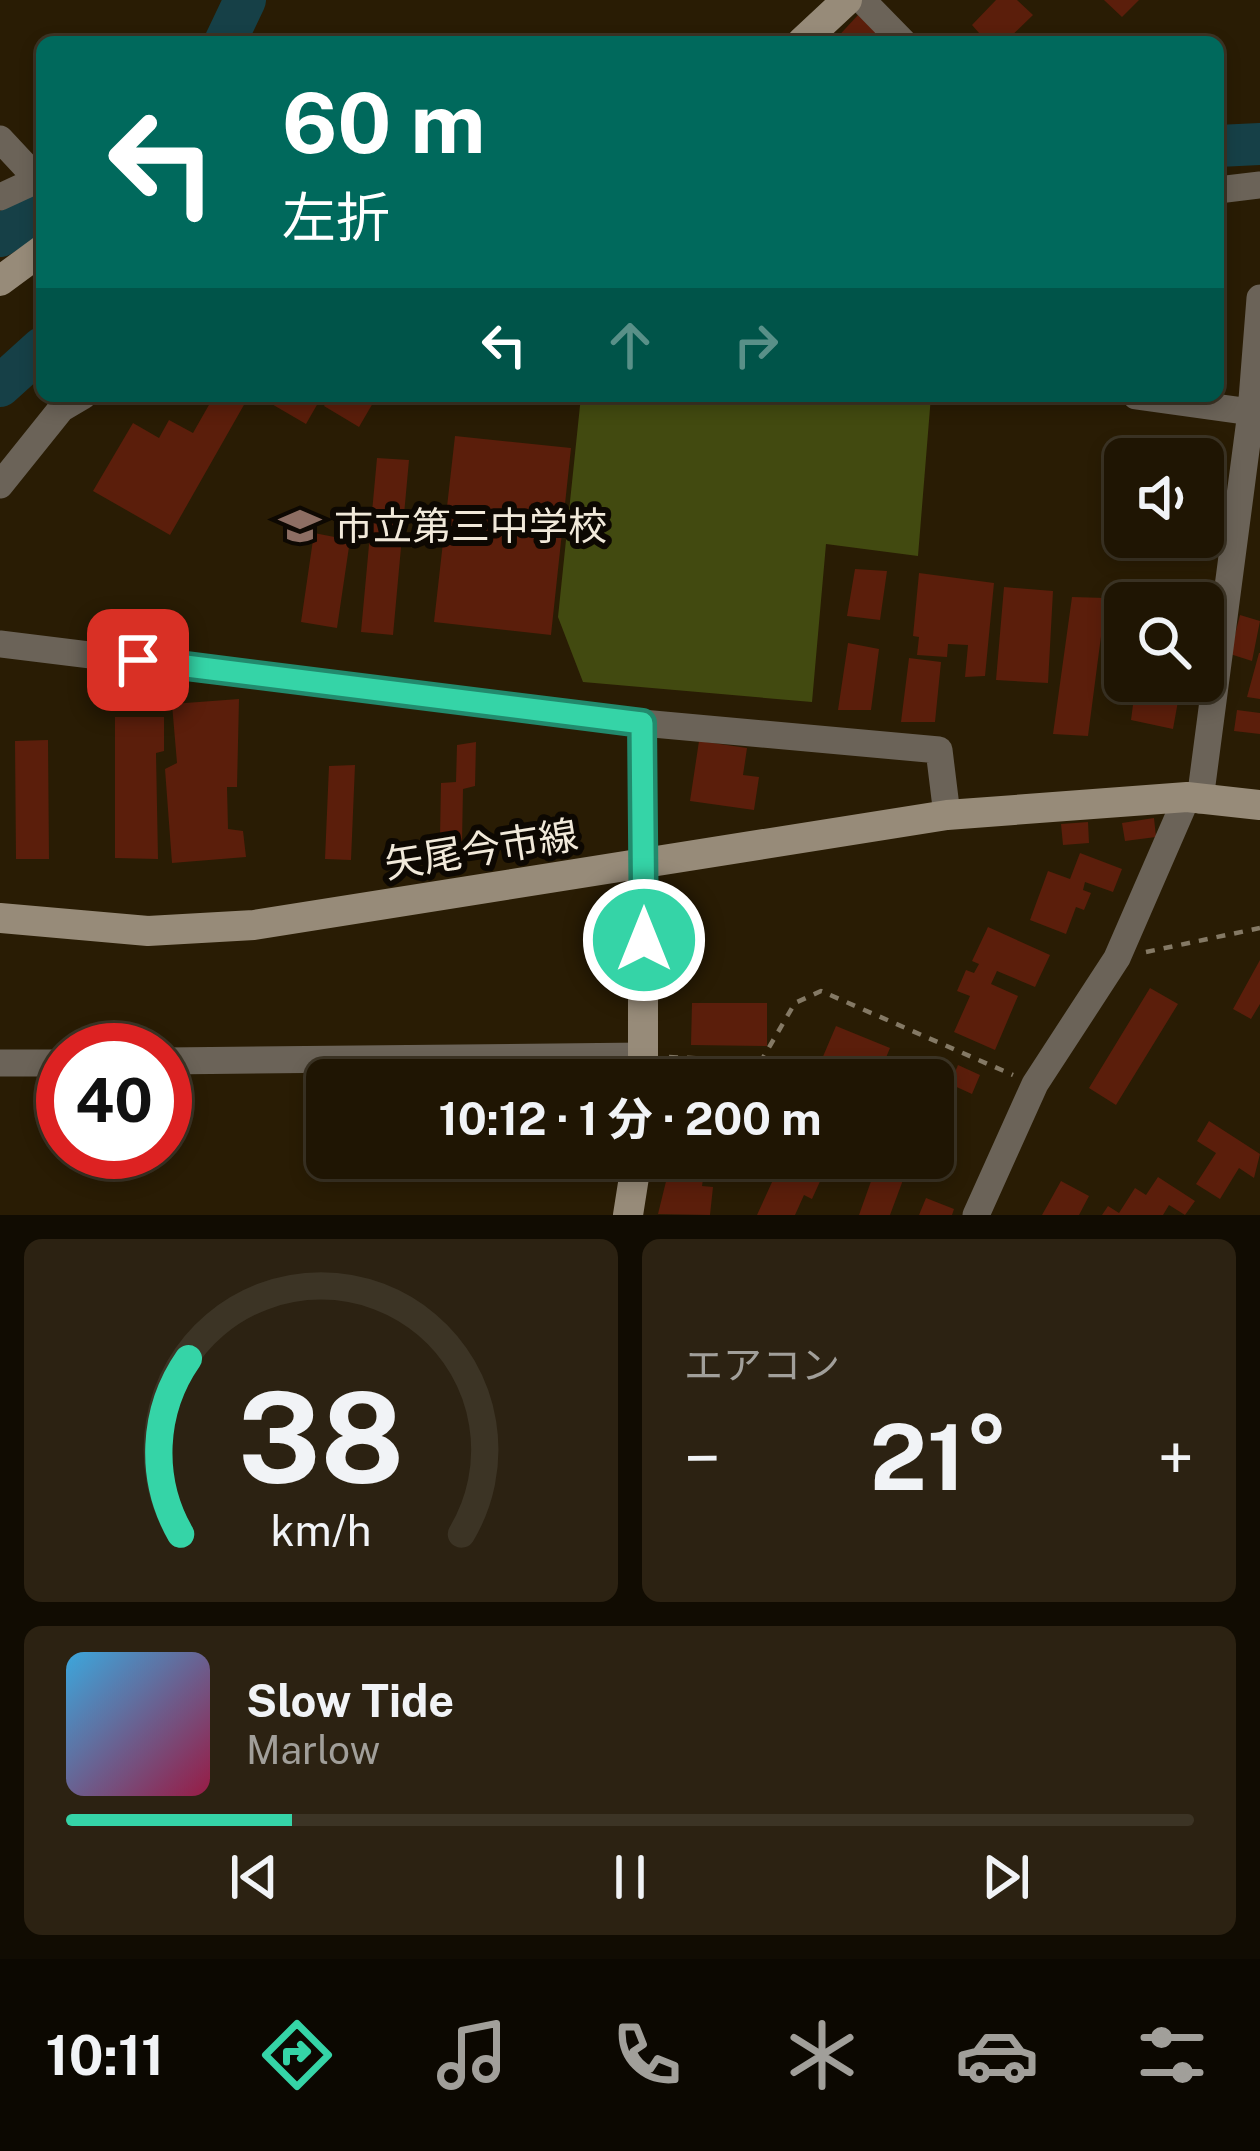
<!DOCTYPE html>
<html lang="ja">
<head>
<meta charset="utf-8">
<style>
  :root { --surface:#1f1503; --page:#2c2212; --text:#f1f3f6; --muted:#a19f9a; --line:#3c3425; --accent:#35d4a7 }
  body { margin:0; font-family:"Public Sans","Noto Sans JP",sans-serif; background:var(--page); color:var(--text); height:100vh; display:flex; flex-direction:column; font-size:45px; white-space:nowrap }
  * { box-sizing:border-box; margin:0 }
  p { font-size:39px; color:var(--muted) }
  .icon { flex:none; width:66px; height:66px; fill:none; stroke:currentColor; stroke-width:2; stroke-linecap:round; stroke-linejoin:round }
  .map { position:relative; height:1215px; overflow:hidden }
  .side { display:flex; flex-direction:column; gap:24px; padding:24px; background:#110c02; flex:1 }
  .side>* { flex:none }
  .banner { position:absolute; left:36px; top:36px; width:1188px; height:366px; border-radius:18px; box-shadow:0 6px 18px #0003,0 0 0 3px var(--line); background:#00695c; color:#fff; overflow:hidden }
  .buttons { position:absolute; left:1104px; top:438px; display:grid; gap:24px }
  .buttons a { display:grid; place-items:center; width:120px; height:120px; border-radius:18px; background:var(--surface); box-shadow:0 6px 18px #0003,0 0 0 3px var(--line); font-size:60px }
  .speed { position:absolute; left:36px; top:1023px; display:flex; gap:24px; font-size:60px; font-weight:700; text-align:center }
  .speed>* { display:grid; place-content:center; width:156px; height:156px; border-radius:50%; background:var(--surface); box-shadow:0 6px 18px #0003,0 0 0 3px var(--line); line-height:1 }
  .speed .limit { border:18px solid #d22; background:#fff; color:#111 }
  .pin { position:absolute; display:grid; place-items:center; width:102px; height:102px; color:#fff; margin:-51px; border-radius:24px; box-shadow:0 6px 18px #0006 }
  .me { position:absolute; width:132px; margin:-66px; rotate:0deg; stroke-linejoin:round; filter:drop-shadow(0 0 9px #0008) }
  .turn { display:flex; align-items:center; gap:42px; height:252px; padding:0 48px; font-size:54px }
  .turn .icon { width:156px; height:156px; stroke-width:2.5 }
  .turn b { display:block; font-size:84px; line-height:102px }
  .lanes { display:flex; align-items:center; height:114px; padding:0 48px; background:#0003; justify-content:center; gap:60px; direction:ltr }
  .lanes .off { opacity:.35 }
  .big { font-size:90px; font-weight:700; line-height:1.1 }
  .side .card { flex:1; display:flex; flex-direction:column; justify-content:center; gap:18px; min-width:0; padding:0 42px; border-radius:18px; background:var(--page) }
  .side .dial { align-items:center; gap:0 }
  .dial svg { height:312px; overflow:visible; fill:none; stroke:var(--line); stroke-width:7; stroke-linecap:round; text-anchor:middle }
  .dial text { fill:var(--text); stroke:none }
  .song { display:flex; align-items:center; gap:36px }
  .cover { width:144px; height:144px; border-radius:18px; background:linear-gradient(135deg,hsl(200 70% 55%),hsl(340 70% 35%)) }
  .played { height:12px; border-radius:6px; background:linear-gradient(90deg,var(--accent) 20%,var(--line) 20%) }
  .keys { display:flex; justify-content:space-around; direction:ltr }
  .heat { display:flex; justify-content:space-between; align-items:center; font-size:66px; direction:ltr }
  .side .tiles { flex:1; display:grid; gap:24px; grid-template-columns:1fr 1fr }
  .card:last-child { grid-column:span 2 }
  .trip { position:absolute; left:306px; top:1059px; width:648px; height:120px; border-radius:18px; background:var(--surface); box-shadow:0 6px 18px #0003,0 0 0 3px var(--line); font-weight:700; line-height:120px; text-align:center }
  .tabs { display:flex; height:192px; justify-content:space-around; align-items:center; background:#0c0801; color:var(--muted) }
  .tabs .icon { width:84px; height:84px }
  .tabs .on { color:var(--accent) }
  .tabs b { font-size:54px; color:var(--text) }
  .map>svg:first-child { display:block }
  .green { fill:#424a10 }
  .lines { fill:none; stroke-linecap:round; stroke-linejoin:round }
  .river { stroke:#164047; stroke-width:42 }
  .building { fill:#5b1e0b }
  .path { stroke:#847965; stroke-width:4.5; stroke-dasharray:9 9; stroke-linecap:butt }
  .street { stroke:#6b6358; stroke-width:27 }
  .secondary { stroke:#978b79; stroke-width:30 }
  .route-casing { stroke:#228a6d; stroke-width:30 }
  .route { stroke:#35d4a7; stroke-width:21 }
  .labels { text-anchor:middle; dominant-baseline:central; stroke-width:12; stroke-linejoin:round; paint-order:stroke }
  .poi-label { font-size:39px; fill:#f1e9da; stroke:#0d0802; text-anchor:start }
  .street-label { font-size:39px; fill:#f1e9da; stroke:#0d0802 }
</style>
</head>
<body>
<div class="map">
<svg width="1260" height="1215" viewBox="0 0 1260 1215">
  <rect width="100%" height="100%" fill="#291c04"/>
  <path class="green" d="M581,396H931L918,556L826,544L812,702L583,682L558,617Z"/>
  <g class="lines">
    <path class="river" d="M225,42L245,0
      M1218,146L1260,144
      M0,236L42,209
      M0,386L42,348"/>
  </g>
  <path class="building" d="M996,0H1017L1033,15L1005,42H987L972,25Z
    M1104,0H1139L1122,17Z
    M858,15L878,34L872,42H833Z
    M214,396H249L170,535L93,491L133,423L159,438L169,420L193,433Z
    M258,396H322L306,424Z
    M330,396H377L359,427L324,406Z
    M455,436L571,448L551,635L434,622Z
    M377,458L409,460L393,635L361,632Z
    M314,533L350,540L337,628L301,622Z
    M855,569L887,571L880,620L847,616Z
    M919,573L994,583L985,676L965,677L968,645L948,644L947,657L917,655L919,637L913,636Z
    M1004,587L1053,591L1048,683L996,680Z
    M1072,597L1106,598L1088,736L1053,734Z
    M1240,615L1260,621L1252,661L1230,654Z
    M848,643L879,649L871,710H838Z
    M1259,653H1260V699L1247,697Z
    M909,658L941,662L935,722H901Z
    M1136,682L1180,690L1173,729L1131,720Z
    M239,699L237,787H227L228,829L243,831L246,857L172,863L165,769L177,763L172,704Z
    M1237,710L1260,713V734L1234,731Z
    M115,717H164V751L156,753L158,859L115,858Z
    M48,740L49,859H16L15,741Z
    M699,741L747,748L743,775L759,777L754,810L690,801Z
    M476,742L475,786L463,789L462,842L440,837L441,783L456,782L457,745Z
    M355,765L351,860L325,859L329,766Z
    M1154,818L1156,837L1125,841L1122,823Z
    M1088,822L1089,843L1063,845L1061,824Z
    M1080,853L1122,869L1113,892L1085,882L1083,890L1091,893L1084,910L1076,907L1066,934L1030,920L1048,871L1070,879Z
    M988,927L1050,955L1035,987L997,971L991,984L1018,996L995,1050L954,1032L970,996L957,991L966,970L974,973L979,964L972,961Z
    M1260,960V1004L1251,1019L1233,1009Z
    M1150,988L1178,1004L1116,1105L1089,1088Z
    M692,1003H767V1046L691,1045Z
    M836,1026L890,1048L880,1072L859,1063L875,1075L873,1080H813Z
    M958,1065L980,1075L972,1094L950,1084Z
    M1209,1121L1260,1154L1254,1178L1239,1168L1220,1199L1196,1184L1216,1153L1197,1141Z
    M783,1158H810L827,1166L812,1199L804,1195L795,1215H757Z
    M671,1161L705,1165L702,1186L713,1187L710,1215L658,1214Z
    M875,1170L903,1180L890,1215H859Z
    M1158,1177L1195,1201L1185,1215L1169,1205L1163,1215H1102L1108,1206L1119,1213L1135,1188L1146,1195Z
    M1061,1181L1089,1196L1079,1215H1042Z
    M926,1198L954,1209L952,1215H919Z"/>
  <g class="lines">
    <path class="path" d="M1146,952L1260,928
      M669,1057L761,1061L795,1003L821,991L1013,1075"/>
    <path class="street" d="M862,0L903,42
      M0,139L42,184
      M1218,190L1260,185
      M0,197L39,179
      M1260,298L1251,412L1260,414
      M1136,396L1251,412L1200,800
      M0,485L61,409L83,396
      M0,644L642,723L939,750L947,815
      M642,723L643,863
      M165,1061L644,1056
      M0,1063H63
      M976,1215L1035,1084L1117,958L1187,797"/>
    <path class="secondary" d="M802,42L847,0
      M0,281L42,250
      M0,918L148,931L254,925L947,815L1187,797L1260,805
      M643,1080V863
      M628,1215L637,1158"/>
  </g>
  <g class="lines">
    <g class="route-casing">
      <path id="route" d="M138,660L642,723L644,940"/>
    </g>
    <use href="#route" class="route"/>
  </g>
  <defs>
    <g id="school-bare" transform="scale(3.24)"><path d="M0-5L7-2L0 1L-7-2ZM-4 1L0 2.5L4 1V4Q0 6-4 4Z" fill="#8d6e63" stroke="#0d0802" stroke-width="2.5" paint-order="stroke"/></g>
  </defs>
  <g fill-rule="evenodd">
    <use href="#school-bare" x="300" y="526"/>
  </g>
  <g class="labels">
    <g class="poi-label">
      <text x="334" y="526">市立第三中学校</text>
    </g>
    <g class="street-label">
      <text transform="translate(481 849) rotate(-9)">矢尾今市線</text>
    </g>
  </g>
</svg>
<div class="buttons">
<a><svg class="icon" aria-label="sound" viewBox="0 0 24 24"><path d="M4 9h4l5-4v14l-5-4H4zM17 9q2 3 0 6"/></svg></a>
<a><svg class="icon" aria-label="search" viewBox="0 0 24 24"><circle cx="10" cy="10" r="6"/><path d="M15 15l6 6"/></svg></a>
</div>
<div class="speed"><div class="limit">40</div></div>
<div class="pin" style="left:138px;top:660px;background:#d93025"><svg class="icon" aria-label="arrive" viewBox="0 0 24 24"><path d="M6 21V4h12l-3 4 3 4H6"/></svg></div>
<svg class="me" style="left:644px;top:940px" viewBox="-20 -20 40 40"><circle r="17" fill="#35d4a7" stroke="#fff" stroke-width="3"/><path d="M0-11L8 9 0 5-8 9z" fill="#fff"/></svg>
<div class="trip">10:12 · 1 分 · 200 m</div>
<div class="banner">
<div class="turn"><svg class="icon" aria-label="left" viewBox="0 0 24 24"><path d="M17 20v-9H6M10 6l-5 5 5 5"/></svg><div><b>60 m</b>左折</div></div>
<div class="lanes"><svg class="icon" aria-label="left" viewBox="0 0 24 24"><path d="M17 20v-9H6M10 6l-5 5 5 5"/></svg><svg class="icon off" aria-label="ahead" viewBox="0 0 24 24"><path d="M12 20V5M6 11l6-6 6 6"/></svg><svg class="icon off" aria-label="right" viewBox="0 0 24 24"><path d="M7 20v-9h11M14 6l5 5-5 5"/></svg></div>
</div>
</div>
<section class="side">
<div class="tiles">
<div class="card dial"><svg viewBox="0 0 100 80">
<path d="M14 69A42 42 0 1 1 86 69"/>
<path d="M14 69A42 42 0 0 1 16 24" stroke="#35d4a7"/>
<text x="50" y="56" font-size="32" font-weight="700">38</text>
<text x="50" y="72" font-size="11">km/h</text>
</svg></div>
<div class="card"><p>エアコン</p>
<div class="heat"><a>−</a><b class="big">21°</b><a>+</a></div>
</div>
<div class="card">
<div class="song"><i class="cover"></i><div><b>Slow Tide</b><p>Marlow</p></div></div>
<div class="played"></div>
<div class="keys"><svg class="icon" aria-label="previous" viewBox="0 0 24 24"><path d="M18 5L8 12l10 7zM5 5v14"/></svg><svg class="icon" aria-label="pause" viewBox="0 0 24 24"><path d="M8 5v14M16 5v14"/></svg><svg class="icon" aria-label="next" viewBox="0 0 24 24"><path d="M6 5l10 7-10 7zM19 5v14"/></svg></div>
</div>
</div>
</section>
<nav class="tabs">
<b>10:11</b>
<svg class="icon on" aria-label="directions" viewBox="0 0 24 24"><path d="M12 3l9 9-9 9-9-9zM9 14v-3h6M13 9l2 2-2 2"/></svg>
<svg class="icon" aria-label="music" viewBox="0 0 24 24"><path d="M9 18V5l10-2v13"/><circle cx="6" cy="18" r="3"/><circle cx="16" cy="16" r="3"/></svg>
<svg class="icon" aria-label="phone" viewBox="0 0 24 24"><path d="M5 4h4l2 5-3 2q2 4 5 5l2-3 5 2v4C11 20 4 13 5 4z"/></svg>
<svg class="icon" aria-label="climate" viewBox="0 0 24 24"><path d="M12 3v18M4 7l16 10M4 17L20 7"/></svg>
<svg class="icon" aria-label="car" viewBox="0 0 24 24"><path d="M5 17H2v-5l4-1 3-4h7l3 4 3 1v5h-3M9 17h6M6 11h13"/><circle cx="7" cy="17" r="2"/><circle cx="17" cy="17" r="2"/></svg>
<svg class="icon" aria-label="filters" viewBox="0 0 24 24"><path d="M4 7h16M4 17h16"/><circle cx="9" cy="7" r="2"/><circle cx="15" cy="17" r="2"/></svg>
</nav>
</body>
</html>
